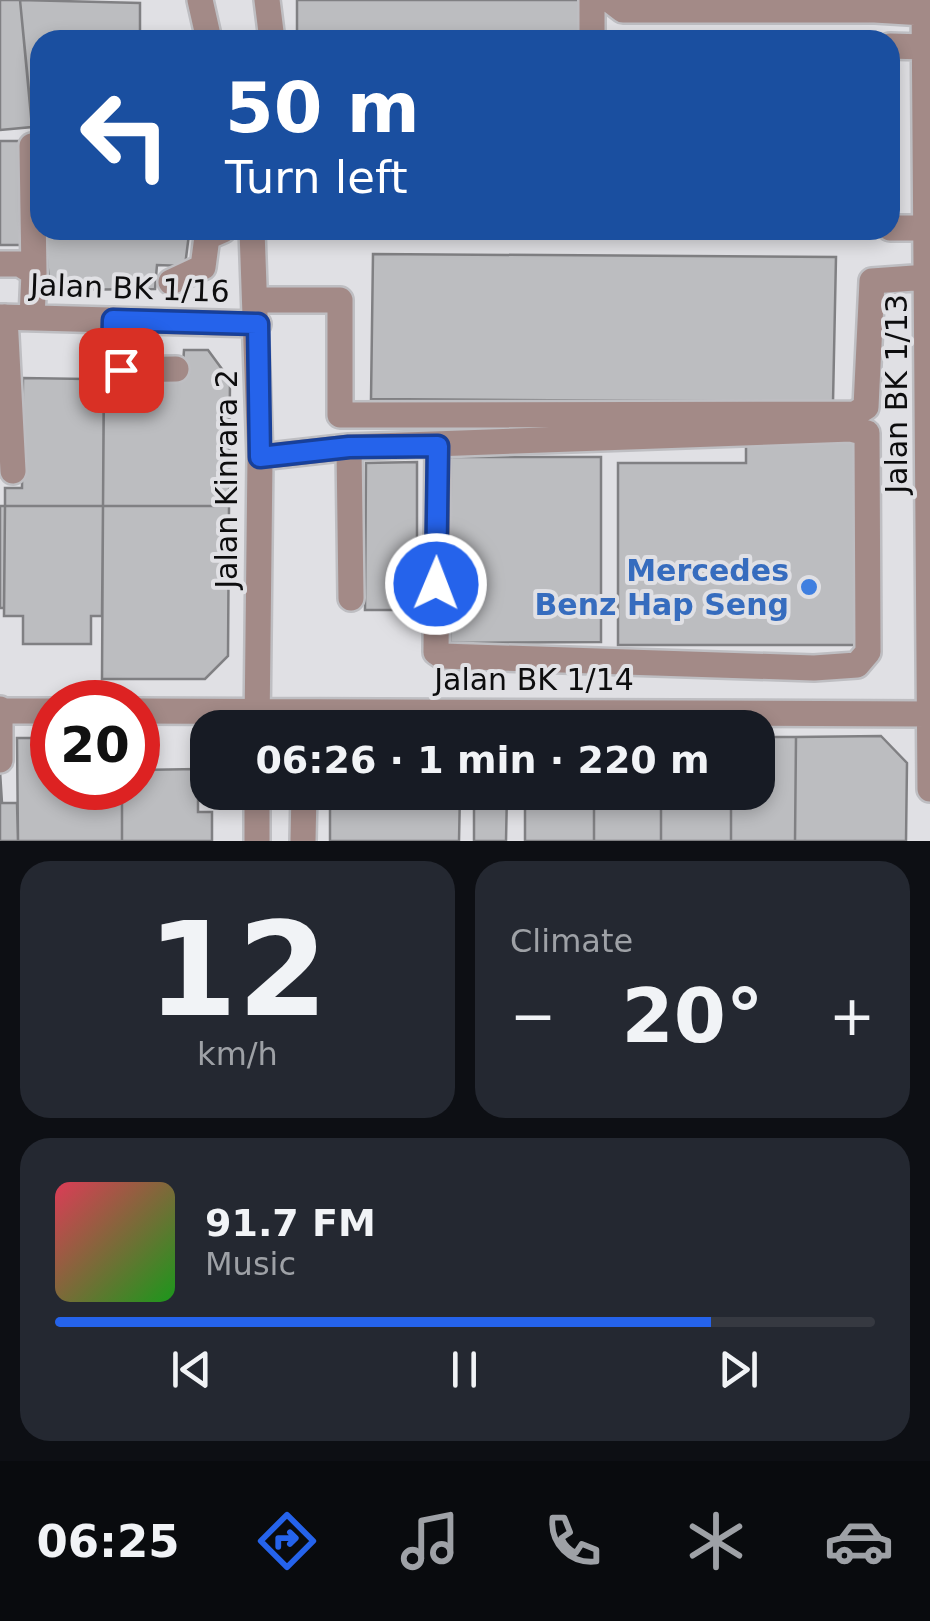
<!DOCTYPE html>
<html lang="en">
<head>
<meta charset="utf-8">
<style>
  :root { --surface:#171b24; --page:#242831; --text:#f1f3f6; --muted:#9ea1a6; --line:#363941; --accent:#2563eb }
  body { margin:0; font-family:"DejaVu Sans",sans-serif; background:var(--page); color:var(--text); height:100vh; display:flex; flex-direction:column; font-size:38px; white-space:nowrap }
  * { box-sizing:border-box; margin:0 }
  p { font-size:32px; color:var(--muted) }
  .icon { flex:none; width:55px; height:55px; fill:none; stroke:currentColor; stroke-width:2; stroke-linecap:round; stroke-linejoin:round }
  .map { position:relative; height:841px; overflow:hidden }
  .sheet { display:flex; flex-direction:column; gap:20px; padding:20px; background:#0d0f14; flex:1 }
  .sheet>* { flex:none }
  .top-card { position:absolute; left:30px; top:30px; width:870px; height:210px; border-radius:30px; box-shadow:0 5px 15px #0003; background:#1a4fa0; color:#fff; overflow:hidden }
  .speed { position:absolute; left:30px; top:680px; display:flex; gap:20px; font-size:50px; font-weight:700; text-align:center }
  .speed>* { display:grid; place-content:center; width:130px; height:130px; border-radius:50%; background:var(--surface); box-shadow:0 5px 15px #0003; line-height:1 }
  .speed .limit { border:15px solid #d22; background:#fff; color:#111 }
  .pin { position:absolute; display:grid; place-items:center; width:85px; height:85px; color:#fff; margin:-42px; border-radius:20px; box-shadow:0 5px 15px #0006 }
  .me { position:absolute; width:110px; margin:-55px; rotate:1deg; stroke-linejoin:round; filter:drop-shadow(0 0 8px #0008) }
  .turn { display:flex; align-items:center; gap:35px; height:210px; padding:0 30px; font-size:45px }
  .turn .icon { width:130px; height:130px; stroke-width:2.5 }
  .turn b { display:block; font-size:70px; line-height:85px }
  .big { font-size:75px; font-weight:700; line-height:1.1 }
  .sheet .tile { flex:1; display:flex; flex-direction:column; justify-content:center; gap:15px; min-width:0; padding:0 35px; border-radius:30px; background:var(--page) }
  .sheet .dial { align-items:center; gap:0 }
  .dial b { font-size:130px; line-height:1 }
  .song { display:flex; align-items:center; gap:30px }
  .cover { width:120px; height:120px; border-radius:15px; background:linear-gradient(135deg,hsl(350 70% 55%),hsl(120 70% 35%)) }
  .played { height:10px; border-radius:5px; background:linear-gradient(90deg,var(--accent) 80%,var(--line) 80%) }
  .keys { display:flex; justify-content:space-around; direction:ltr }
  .heat { display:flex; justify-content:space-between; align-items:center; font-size:55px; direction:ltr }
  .sheet .tiles { flex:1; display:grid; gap:20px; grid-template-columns:1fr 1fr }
  .tile:last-child { grid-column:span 2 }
  .trip { position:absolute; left:190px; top:710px; width:585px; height:100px; border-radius:30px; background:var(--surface); box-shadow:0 5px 15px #0003; font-weight:700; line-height:100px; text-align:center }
  .tabs { display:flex; height:160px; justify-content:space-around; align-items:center; background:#090b0e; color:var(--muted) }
  .tabs .icon { width:70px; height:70px }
  .tabs .current { color:var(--accent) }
  .tabs b { font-size:45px; color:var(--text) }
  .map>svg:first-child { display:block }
  .building { fill:#bcbdc0; stroke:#808083; stroke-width:2.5 }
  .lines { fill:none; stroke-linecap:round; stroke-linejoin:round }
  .minor-casing { stroke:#bebec2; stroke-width:30 }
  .minor { stroke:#a38a87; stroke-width:25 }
  .route-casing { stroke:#184099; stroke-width:25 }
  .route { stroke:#2563eb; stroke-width:18 }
  .shop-dot { fill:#3f7fe0; stroke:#e0e0e4; stroke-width:4 }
  .labels { text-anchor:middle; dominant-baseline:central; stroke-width:8; stroke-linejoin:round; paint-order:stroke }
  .street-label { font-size:30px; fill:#0d0d0e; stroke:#e0e0e4 }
  .shop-label { font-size:30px; font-weight:bold; fill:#366cbe; stroke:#e0e0e4; text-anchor:end }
</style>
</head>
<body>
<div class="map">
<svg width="930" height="841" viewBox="0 0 930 841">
  <rect width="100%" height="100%" fill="#e0e0e4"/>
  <path class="building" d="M0,0H20L32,127L0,130Z
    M20,0L140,3V40H40V91H29Z
    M297,0H583V40H297Z
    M0,141H22V245H0Z
    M44,230H183L189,234L185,266L157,265L155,289L50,290Z
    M373,254L836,257L833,402L371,399Z
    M86,350H104L103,506H5V488H22L23,378L86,379Z
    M184,350H208L230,380L229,506H103L104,380H182Z
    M746,440H859L858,645H618V463H746Z
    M451,457H601V642L450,643Z
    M417,462V610H365L366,463Z
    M0,506H5L4,608H0Z
    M5,506H103L102,616H91V644H23V616H4Z
    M103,506H229L228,656L205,679H102Z
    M881,736L907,763L906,841H795L796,737Z
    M758,737H796L795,841H731V792H758Z
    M17,738H52V788H122V841H18Z
    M198,769V812H212V841H122V788H138V770Z
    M0,771L2,803H17L18,841H0Z
    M330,792H460L459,841H330Z
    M474,792H507L506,841H474Z
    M525,792H594V841H525Z
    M594,792H661V841H594Z
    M661,792H731V841H661Z"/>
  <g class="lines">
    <g class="minor-casing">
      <path id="minor" d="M200,0L209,40
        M267,0L272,40
        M610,0L623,10H875
        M875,0V10L924,13
        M924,0L930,789
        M592,40V0
        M890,46L924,47
        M32,146L34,273
        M890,228H928
        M252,230L260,457L257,728
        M0,264H20L34,273L32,318
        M171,282L203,267L207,237L223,230
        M257,300H340V415L855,414L866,407L872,281L928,277
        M0,317L258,324
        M5,317L13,471
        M113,320L112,355L121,370L176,369
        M349,447L351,598
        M260,457L349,447L851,429L867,433L868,652L857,665L814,668L442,656L436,652L438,446
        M0,709V760
        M0,711H52
        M138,711L930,714
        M257,792V841
        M303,841L304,792"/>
    </g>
    <use href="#minor" class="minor"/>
  </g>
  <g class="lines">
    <g class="route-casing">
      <path id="route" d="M121,370L112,355L113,320L258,324L260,457L349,447L438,446L436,584"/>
    </g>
    <use href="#route" class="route"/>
  </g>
  <circle class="shop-dot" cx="809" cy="587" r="10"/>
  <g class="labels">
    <g class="street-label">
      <text transform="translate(130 288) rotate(2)">Jalan BK 1/16</text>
      <text transform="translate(896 394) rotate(-90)">Jalan BK 1/13</text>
      <text transform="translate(226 479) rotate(-90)">Jalan Kinrara 2</text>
      <text x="534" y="679">Jalan BK 1/14</text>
    </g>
    <g class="shop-label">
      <text x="789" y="570">Mercedes<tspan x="789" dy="34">Benz Hap Seng</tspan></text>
    </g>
  </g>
</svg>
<div class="speed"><div class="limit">20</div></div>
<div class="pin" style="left:121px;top:370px;background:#d93025"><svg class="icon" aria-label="arrive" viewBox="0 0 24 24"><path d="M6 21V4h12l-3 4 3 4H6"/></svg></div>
<svg class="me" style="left:436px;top:584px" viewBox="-20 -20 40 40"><circle r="17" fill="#2563eb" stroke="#fff" stroke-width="3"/><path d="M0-11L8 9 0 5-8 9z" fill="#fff"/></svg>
<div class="trip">06:26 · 1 min · 220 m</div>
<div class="top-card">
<div class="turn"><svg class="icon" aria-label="left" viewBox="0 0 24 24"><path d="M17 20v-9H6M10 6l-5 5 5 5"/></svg><div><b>50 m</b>Turn left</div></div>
</div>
</div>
<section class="sheet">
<div class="tiles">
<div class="tile dial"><b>12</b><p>km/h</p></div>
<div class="tile"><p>Climate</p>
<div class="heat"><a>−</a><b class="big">20°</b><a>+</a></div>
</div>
<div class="tile">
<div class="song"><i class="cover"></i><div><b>91.7 FM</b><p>Music</p></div></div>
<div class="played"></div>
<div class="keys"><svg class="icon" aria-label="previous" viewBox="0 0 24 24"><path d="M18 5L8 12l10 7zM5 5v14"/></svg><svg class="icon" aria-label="pause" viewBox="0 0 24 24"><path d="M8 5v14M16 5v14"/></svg><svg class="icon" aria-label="next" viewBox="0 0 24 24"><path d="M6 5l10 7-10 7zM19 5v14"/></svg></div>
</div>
</div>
</section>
<nav class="tabs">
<b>06:25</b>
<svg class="icon current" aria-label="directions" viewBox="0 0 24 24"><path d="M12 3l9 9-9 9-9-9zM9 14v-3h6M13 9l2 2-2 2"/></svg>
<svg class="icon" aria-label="music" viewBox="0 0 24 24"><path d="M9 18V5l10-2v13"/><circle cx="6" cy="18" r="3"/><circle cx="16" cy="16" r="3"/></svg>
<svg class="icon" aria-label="phone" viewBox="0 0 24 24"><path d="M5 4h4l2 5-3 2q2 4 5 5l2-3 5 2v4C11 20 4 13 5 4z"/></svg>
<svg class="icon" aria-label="climate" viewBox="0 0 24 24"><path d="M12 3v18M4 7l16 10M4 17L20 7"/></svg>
<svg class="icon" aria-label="car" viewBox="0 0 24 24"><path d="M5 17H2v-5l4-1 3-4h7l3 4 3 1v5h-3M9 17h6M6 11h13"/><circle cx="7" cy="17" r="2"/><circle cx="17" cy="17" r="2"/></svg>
</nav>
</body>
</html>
